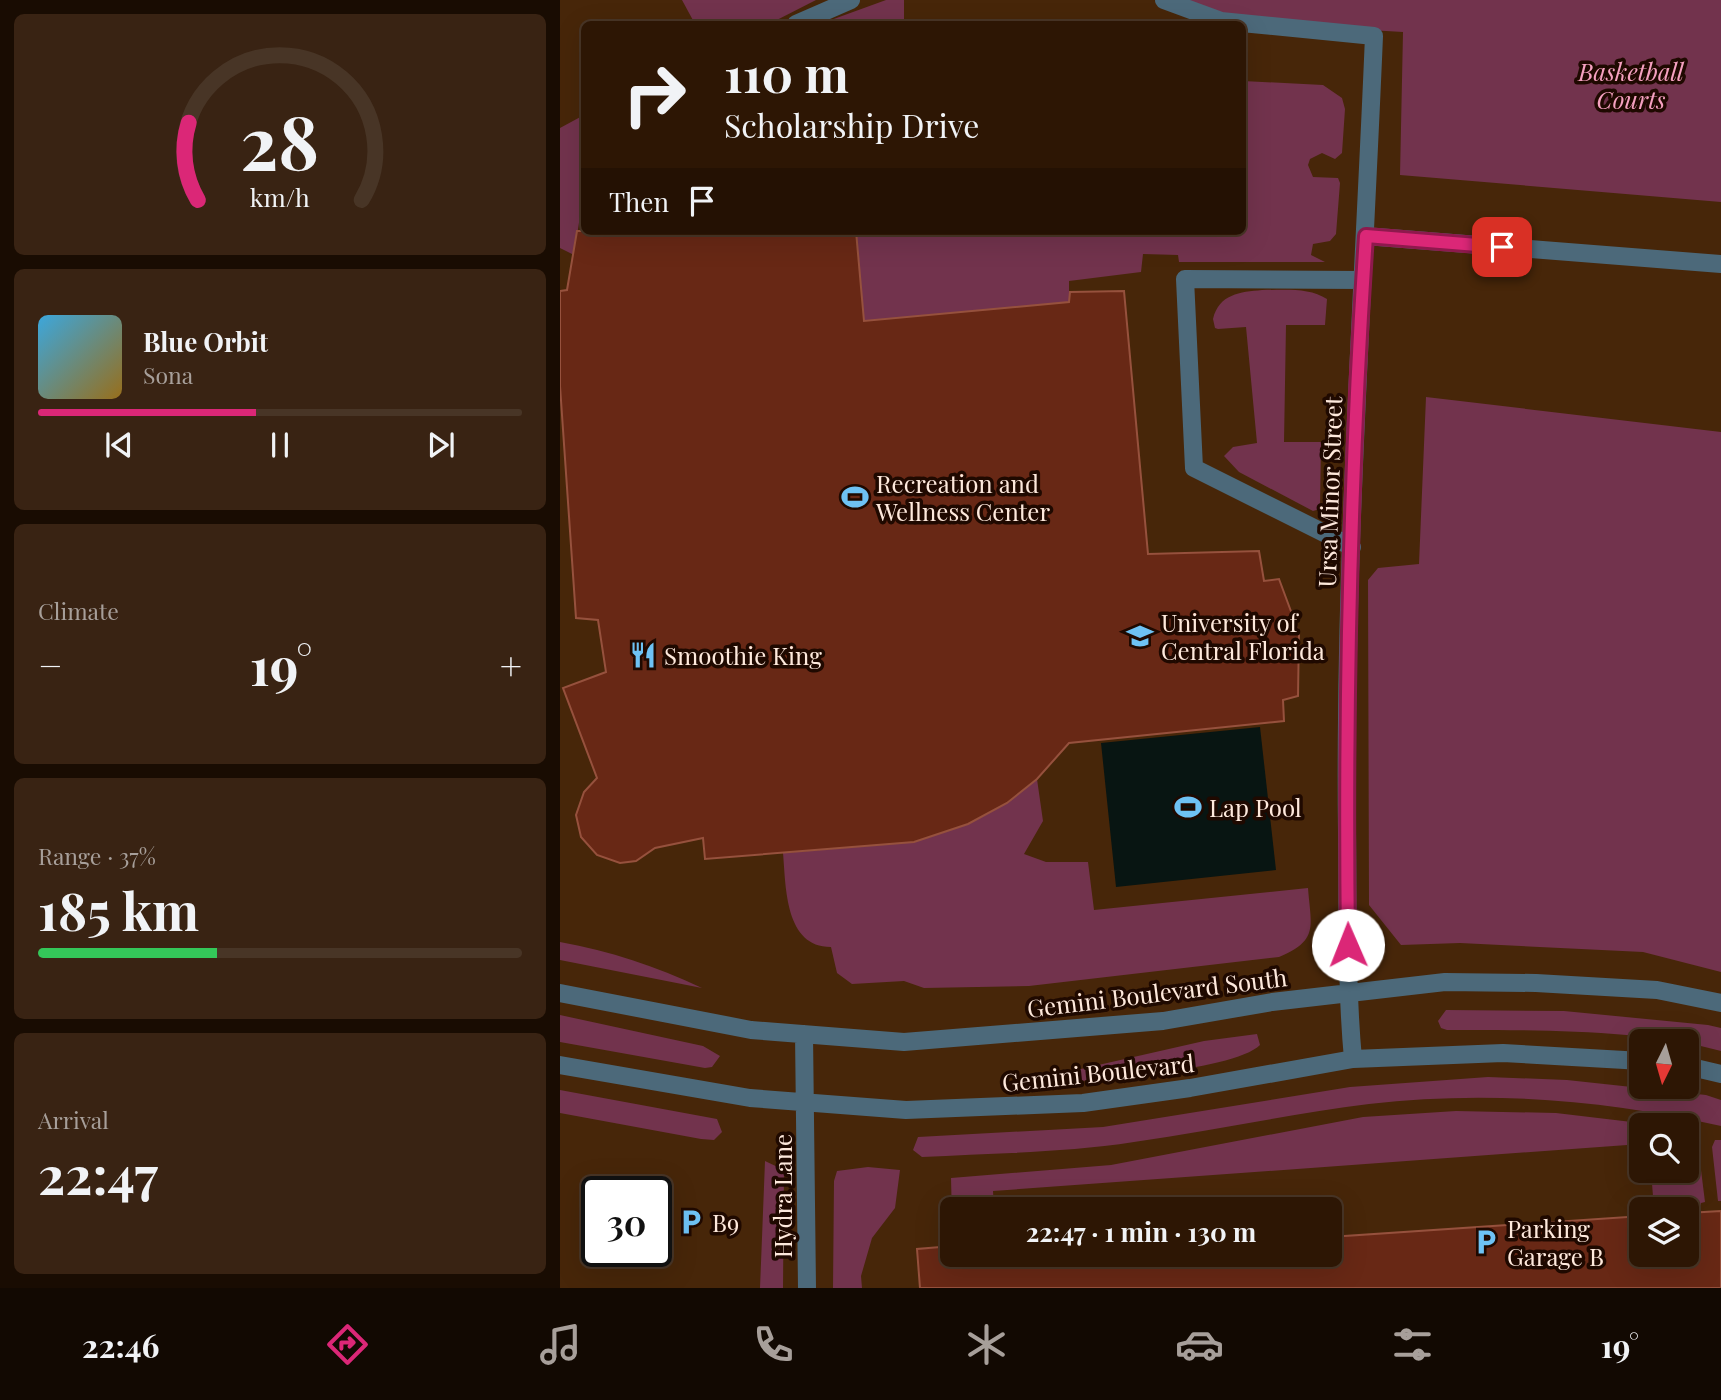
<!DOCTYPE html>
<html lang="en">
<head>
<meta charset="utf-8">
<style>
  :root { --surface:#2d1604; --page:#392313; --text:#f1f3f6; --muted:#a79f9a; --line:#483526; --accent:#db2777 }
  body { margin:0; font-family:"Playfair Display",serif; background:var(--page); color:var(--text); height:100vh; display:flex; flex-direction:column; font-size:26px; white-space:nowrap }
  * { box-sizing:border-box; margin:0 }
  p { font-size:23px; color:var(--muted) }
  .icon { flex:none; width:38px; height:38px; fill:none; stroke:currentColor; stroke-width:2; stroke-linecap:round; stroke-linejoin:round }
  .map { position:relative; flex:1; overflow:hidden }
  .drawer { display:flex; flex-direction:column; gap:14px; padding:14px; background:#190c02; width:560px }
  .drawer>* { flex:none }
  .guide { position:absolute; left:21px; top:21px; width:665px; height:214px; border-radius:10px; box-shadow:0 7px 28px #0002,0 0 0 2px var(--line); background:#2d1604; color:var(--text); overflow:hidden }
  .needle { width:46px; rotate:185deg }
  .fabs { position:absolute; left:1069px; top:1029px; display:grid; gap:14px }
  .fabs a { display:grid; place-items:center; width:70px; height:70px; border-radius:10px; background:var(--surface); box-shadow:0 7px 28px #0002,0 0 0 2px var(--line); font-size:35px }
  .speed { position:absolute; left:21px; top:1176px; display:flex; gap:14px; font-size:35px; font-weight:700; text-align:center }
  .speed>* { display:grid; place-content:center; width:91px; height:91px; border-radius:50%; background:var(--surface); box-shadow:0 7px 28px #0002,0 0 0 2px var(--line); line-height:1 }
  .speed .limit { border:4px solid #111; border-radius:10px; background:#fff; color:#111 }
  .pin { position:absolute; display:grid; place-items:center; width:60px; height:60px; color:#fff; margin:-30px; border-radius:14px; box-shadow:0 4px 10px #0006 }
  .me { position:absolute; width:77px; margin:-38px; rotate:359deg; stroke-linejoin:round; filter:drop-shadow(0 0 5px #0008) }
  .turn { display:flex; align-items:center; gap:24px; height:147px; padding:0 28px; font-size:32px }
  .turn .icon { width:91px; height:91px; stroke-width:2.5 }
  .turn b { display:block; font-size:49px; line-height:60px }
  .then { display:flex; align-items:center; height:66px; padding:0 28px; background:#0003; gap:14px; font-size:26px }
  .big { font-size:52px; font-weight:700; line-height:1.1 }
  .drawer .card { flex:1; display:flex; flex-direction:column; justify-content:center; gap:10px; min-width:0; padding:0 24px; border-radius:10px; background:var(--page) }
  .drawer .dial { align-items:center; gap:0 }
  .dial svg { height:182px; overflow:visible; fill:none; stroke:var(--line); stroke-width:7; stroke-linecap:round; text-anchor:middle }
  .dial text { fill:var(--text); stroke:none }
  .song { display:flex; align-items:center; gap:21px }
  .cover { width:84px; height:84px; border-radius:10px; background:linear-gradient(135deg,hsl(200 70% 55%),hsl(40 70% 35%)) }
  .played { height:7px; border-radius:4px; background:linear-gradient(90deg,var(--accent) 45%,var(--line) 45%) }
  .keys { display:flex; justify-content:space-around; direction:ltr }
  .heat { display:flex; justify-content:space-between; align-items:center; font-size:38px; direction:ltr }
  .charge { height:10px; border-radius:5px; background:linear-gradient(90deg,#34c759 37%,var(--line) 0) }
  .trip { position:absolute; left:380px; top:1197px; width:402px; height:70px; border-radius:10px; background:var(--surface); box-shadow:0 7px 28px #0002,0 0 0 2px var(--line); font-weight:700; line-height:70px; text-align:center }
  .dock { display:flex; height:112px; justify-content:space-around; align-items:center; background:#120902; color:var(--muted) }
  .dock .icon { width:49px; height:49px }
  .dock .active { color:var(--accent) }
  .dock b { font-size:32px; color:var(--text) }
  main { display:flex; flex:1; min-height:0 }
  .map>svg:first-child { display:block }
  .built { fill:#472609; fill-rule:evenodd }
  .green { fill:#72334d }
  .water { fill:#081512 }
  .building { fill:#682815; stroke:#96513d; stroke-width:2 }
  .lines { fill:none; stroke-linecap:round; stroke-linejoin:round }
  .minor { stroke:#4c697a; stroke-width:18 }
  .route-casing { stroke:#8e194d; stroke-width:18 }
  .route { stroke:#db2777; stroke-width:12 }
  .labels { text-anchor:middle; dominant-baseline:central; stroke-width:7; stroke-linejoin:round; paint-order:stroke }
  .park-label { font-size:24px; font-style:italic; fill:#f6a1c0; stroke:#1f0900 }
  .poi-label { font-size:24px; fill:#fee9dc; stroke:#1f0900; text-anchor:start }
  .street-label { font-size:24px; fill:#fee9dc; stroke:#1f0900 }
</style>
</head>
<body>
<main>
<section class="drawer">
<div class="card dial"><svg viewBox="0 0 100 80">
<path d="M14 69A42 42 0 1 1 86 69"/>
<path d="M14 69A42 42 0 0 1 10 35" stroke="#db2777"/>
<text x="50" y="56" font-size="32" font-weight="700">28</text>
<text x="50" y="72" font-size="11">km/h</text>
</svg></div>
<div class="card">
<div class="song"><i class="cover"></i><div><b>Blue Orbit</b><p>Sona</p></div></div>
<div class="played"></div>
<div class="keys"><svg class="icon" aria-label="previous" viewBox="0 0 24 24"><path d="M18 5L8 12l10 7zM5 5v14"/></svg><svg class="icon" aria-label="pause" viewBox="0 0 24 24"><path d="M8 5v14M16 5v14"/></svg><svg class="icon" aria-label="next" viewBox="0 0 24 24"><path d="M6 5l10 7-10 7zM19 5v14"/></svg></div>
</div>
<div class="card"><p>Climate</p>
<div class="heat"><a>−</a><b class="big">19°</b><a>+</a></div>
</div>
<div class="card"><p>Range · 37%</p><b class="big">185 km</b><div class="charge"></div></div>
<div class="card"><p>Arrival</p><b class="big">22:47</b></div>
</section>
<div class="map">
<svg width="1161" height="1288" viewBox="0 0 1161 1288">
  <rect width="100%" height="100%" fill="#3c1e06"/>
  <path class="built" d="M0,0H1161V1288H0ZM24,24H682V231H24ZM1082,1041H1127V1087H1082ZM1082,1125H1127V1171H1082ZM37,1192H96V1251H37ZM392,1209H770V1255H392ZM1082,1209H1127V1255H1082Z"/>
  <path class="green" d="M122,0H256L209,24H135Z
    M326,0H344V20L362,21V24H260Z
    M614,0H1161V202L840,175L843,32L689,23Z
    M683,81L763,85L782,98L785,109L782,153L775,159L762,153L750,159L748,165L753,177L778,178L780,183L776,234L770,241L753,244L751,255L765,262H619L618,255L583,254L581,272L509,281V302L304,321L296,231H682Z
    M24,115V190L14,255L0,248V128Z
    M702,290C723,290 749,287 767,299L765,325H726L724,442H761L760,509L753,511L679,472L664,456L673,447L697,443L686,327L658,329L655,328L653,319C659,294 680,292 702,290Z
    M866,397L1161,432V972L1083,952L900,943L841,945L809,905L808,580L818,568L859,564Z
    M477,779L483,821L464,854L486,862H528L534,910L748,888C751,927 759,940 719,957L469,986L364,988L344,981L292,984L277,973L271,947C225,947 226,888 223,853L344,843L447,803Z
    M0,942C51,951 95,966 142,988L0,960Z
    M886,1010L1004,1011L1148,1025L1161,1028V1051C1081,1029 973,1030 887,1030L881,1028L878,1021Z
    M0,1015L143,1046L160,1056L152,1067L145,1068L0,1042Z
    M697,1034L700,1045C673,1072 511,1082 468,1085V1081L644,1041Z
    M928,1077L1007,1080L1146,1095L1161,1100V1126C1045,1100 928,1090 809,1104C730,1114 652,1131 574,1142C503,1153 433,1153 362,1157L353,1150L358,1137L543,1127L790,1087Z
    M0,1090L157,1119L162,1132L154,1140L141,1139L0,1113Z
    M896,1111L996,1113L1097,1125H1082L1081,1144L433,1191L434,1209H392V1219L391,1178L551,1165L803,1117Z
    M1127,1131L1137,1138L1145,1202L1141,1203V1212L1094,1209L1091,1171H1127Z
    M1155,1140H1161V1201H1158L1152,1147Z
    M205,1161L224,1170L223,1288H200Z
    M308,1167L340,1170L335,1208L312,1238L301,1276L302,1288H273L274,1181L277,1171Z
    M405,1255H460L461,1258L406,1262Z"/>
  <path class="water" d="M700,727L716,870L556,887L541,743Z"/>
  <path class="building" d="M17,231H296L304,321L509,302L510,292L564,291L588,554L699,551L704,581L719,579L739,633L738,696L723,700L724,721L509,743L477,779L447,803L408,824L354,842L145,859L143,838L95,848L76,861L60,863L37,855L21,837L16,815L24,792L37,778L3,688L46,672L38,620L16,618L0,386V291L7,290Z
    M1161,1211V1288H360L357,1249L392,1246V1255H405L406,1262L512,1255H770V1237L1082,1216V1255H1127V1213Z"/>
  <g class="lines">
    <path class="minor" d="M604,0L661,21L814,36C803,301 784,567 787,832C788,908 786,983 793,1059
      M236,24L291,0
      M805,236L1161,264
      M792,547L634,468L625,279L803,280
      M0,993L191,1030L344,1042L603,1021L712,1002L885,982L976,983L1097,990L1161,1003
      M244,1034L247,1288
      M0,1065L190,1098L346,1110L523,1103L630,1088L793,1059L943,1053L1082,1061
      M1127,1066L1161,1074"/>
  </g>
  <g class="lines">
    <g class="route-casing">
      <path id="route" d="M788,945C785,708 790,472 806,236L942,247"/>
    </g>
    <use href="#route" class="route"/>
  </g>
  <defs>
    <g id="stadium-bare" transform="scale(2.1)"><path d="M0-5a6.5 5 0 1 0 0 10a6.5 5 0 1 0 0-10ZM-3.5-1.8h7v3.6h-7Z" fill="#6ec2f4" stroke="#1f0900" stroke-width="2.5" paint-order="stroke"/></g>
    <g id="university-bare" transform="scale(2.1)"><path d="M0-5L7-2L0 1L-7-2ZM-4 1L0 2.5L4 1V4Q0 6-4 4Z" fill="#6ec2f4" stroke="#1f0900" stroke-width="2.5" paint-order="stroke"/></g>
    <g id="restaurant-bare" transform="scale(2.1)"><path d="M-5-6h1v4h1v-4h1v4h1v-4h1v5L-1.5 .5V6h-2V.5L-5-1ZM5-6V6H3V1.5H1.5Q1.5-4 5-6Z" fill="#6ec2f4" stroke="#1f0900" stroke-width="2.5" paint-order="stroke"/></g>
    <g id="parking-bare" transform="scale(2.1)"><path d="M-3.5-5.5H1a3.5 3.5 0 0 1 0 7H-1V5.5H-3.5ZM-1-3.4V-.6H.8a1.4 1.4 0 0 0 0-2.8Z" fill="#6ec2f4" stroke="#1f0900" stroke-width="2.5" paint-order="stroke"/></g>
  </defs>
  <g fill-rule="evenodd">
    <use href="#stadium-bare" x="295" y="497"/>
    <use href="#university-bare" x="580" y="636"/>
    <use href="#restaurant-bare" x="83" y="655"/>
    <use href="#stadium-bare" x="628" y="807"/>
    <use href="#parking-bare" x="131" y="1222"/>
    <use href="#parking-bare" x="926" y="1242"/>
  </g>
  <g class="labels">
    <g class="park-label">
      <text x="1071" y="71">Basketball<tspan x="1071" dy="28">Courts</tspan></text>
    </g>
    <g class="poi-label">
      <text x="316" y="483">Recreation and<tspan x="316" dy="28">Wellness Center</tspan></text>
      <text x="601" y="622">University of<tspan x="601" dy="28">Central Florida</tspan></text>
      <text x="104" y="655">Smoothie King</text>
      <text x="649" y="807">Lap Pool</text>
      <text x="152" y="1222">B9</text>
      <text x="947" y="1228">Parking<tspan x="947" dy="28">Garage B</tspan></text>
    </g>
    <g class="street-label">
      <text transform="translate(769 492) rotate(-88)">Ursa Minor Street</text>
      <text transform="translate(597 992) rotate(-7)">Gemini Boulevard South</text>
      <text transform="translate(538 1072) rotate(-6)">Gemini Boulevard</text>
      <text transform="translate(222 1196) rotate(-90)">Hydra Lane</text>
    </g>
  </g>
</svg>
<div class="fabs">
<a><svg class="needle" viewBox="-14 -14 28 28"><path d="M0-13l5 13h-10z" fill="#e53935"/><path d="M0 13l5-13h-10z" fill="#a79f9a"/></svg></a>
<a><svg class="icon" aria-label="search" viewBox="0 0 24 24"><circle cx="10" cy="10" r="6"/><path d="M15 15l6 6"/></svg></a>
<a><svg class="icon" aria-label="layers" viewBox="0 0 24 24"><path d="M12 4l9 5-9 5-9-5zM3 14l9 5 9-5"/></svg></a>
</div>
<div class="speed"><div class="limit">30</div></div>
<div class="pin" style="left:942px;top:247px;background:#d93025"><svg class="icon" aria-label="arrive" viewBox="0 0 24 24"><path d="M6 21V4h12l-3 4 3 4H6"/></svg></div>
<svg class="me" style="left:788px;top:945px" viewBox="-20 -20 40 40"><circle r="19" fill="#fff"/><path d="M0-13L10 11 0 6-10 11z" fill="#db2777"/></svg>
<div class="trip">22:47 · 1 min · 130 m</div>
<div class="guide">
<div class="turn"><svg class="icon" aria-label="right" viewBox="0 0 24 24"><path d="M7 20v-9h11M14 6l5 5-5 5"/></svg><div><b>110 m</b>Scholarship Drive</div></div>
<div class="then">Then<svg class="icon" aria-label="arrive" viewBox="0 0 24 24"><path d="M6 21V4h12l-3 4 3 4H6"/></svg></div>
</div>
</div>
</main>
<nav class="dock">
<b>22:46</b>
<svg class="icon active" aria-label="directions" viewBox="0 0 24 24"><path d="M12 3l9 9-9 9-9-9zM9 14v-3h6M13 9l2 2-2 2"/></svg>
<svg class="icon" aria-label="music" viewBox="0 0 24 24"><path d="M9 18V5l10-2v13"/><circle cx="6" cy="18" r="3"/><circle cx="16" cy="16" r="3"/></svg>
<svg class="icon" aria-label="phone" viewBox="0 0 24 24"><path d="M5 4h4l2 5-3 2q2 4 5 5l2-3 5 2v4C11 20 4 13 5 4z"/></svg>
<svg class="icon" aria-label="climate" viewBox="0 0 24 24"><path d="M12 3v18M4 7l16 10M4 17L20 7"/></svg>
<svg class="icon" aria-label="car" viewBox="0 0 24 24"><path d="M5 17H2v-5l4-1 3-4h7l3 4 3 1v5h-3M9 17h6M6 11h13"/><circle cx="7" cy="17" r="2"/><circle cx="17" cy="17" r="2"/></svg>
<svg class="icon" aria-label="filters" viewBox="0 0 24 24"><path d="M4 7h16M4 17h16"/><circle cx="9" cy="7" r="2"/><circle cx="15" cy="17" r="2"/></svg>
<b>19°</b>
</nav>
</body>
</html>
